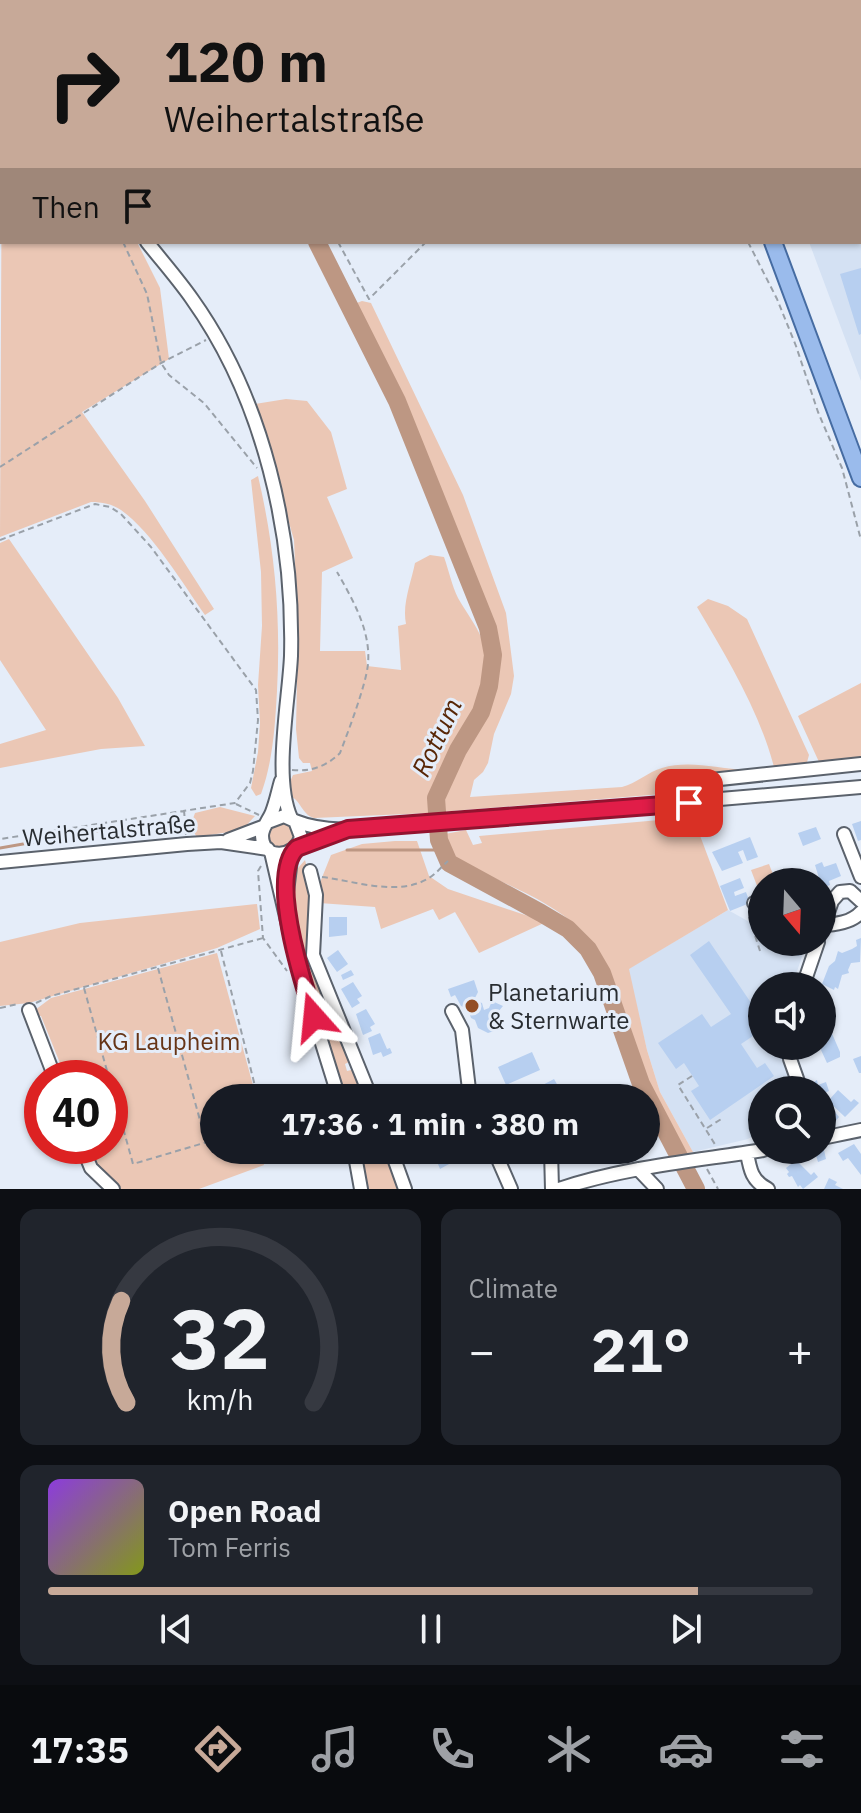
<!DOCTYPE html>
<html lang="en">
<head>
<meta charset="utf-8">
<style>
  :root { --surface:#171b24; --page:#20242c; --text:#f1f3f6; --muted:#9ea1a6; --line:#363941; --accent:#c7a998 }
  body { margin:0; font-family:"IBM Plex Sans",sans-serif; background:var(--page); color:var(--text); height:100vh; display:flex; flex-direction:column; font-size:30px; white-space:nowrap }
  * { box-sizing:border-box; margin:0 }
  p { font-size:26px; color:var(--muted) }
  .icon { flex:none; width:44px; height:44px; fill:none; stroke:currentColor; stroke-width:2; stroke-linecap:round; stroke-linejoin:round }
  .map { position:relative; height:1189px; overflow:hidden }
  .panel { display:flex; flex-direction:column; gap:20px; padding:20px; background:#0d0f14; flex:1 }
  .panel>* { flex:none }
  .hud { position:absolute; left:0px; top:0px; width:862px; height:244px; box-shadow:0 2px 6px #0004; background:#c7a998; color:#111; overflow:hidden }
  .needle { width:52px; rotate:161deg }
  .controls { position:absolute; left:748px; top:868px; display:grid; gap:16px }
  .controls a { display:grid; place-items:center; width:88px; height:88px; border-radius:50%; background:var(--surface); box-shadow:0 2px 6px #0004; font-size:40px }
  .speed { position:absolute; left:24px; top:1060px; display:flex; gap:16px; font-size:40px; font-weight:700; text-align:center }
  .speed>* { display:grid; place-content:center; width:104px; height:104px; border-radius:50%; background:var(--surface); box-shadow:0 2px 6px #0004; line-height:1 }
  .speed .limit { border:12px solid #d22; background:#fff; color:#111 }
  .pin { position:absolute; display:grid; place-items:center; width:68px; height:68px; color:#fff; margin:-34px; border-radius:16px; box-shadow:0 4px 12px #0006 }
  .me { position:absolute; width:88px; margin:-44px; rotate:342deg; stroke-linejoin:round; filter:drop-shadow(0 0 6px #0008) }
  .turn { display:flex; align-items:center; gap:28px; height:168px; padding:0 32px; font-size:36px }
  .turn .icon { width:104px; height:104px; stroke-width:2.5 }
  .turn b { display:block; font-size:56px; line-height:68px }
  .then { display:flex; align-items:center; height:76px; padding:0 32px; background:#0003; gap:16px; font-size:30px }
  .big { font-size:60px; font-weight:700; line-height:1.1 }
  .panel .tile { flex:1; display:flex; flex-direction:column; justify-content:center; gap:12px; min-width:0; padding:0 28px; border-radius:16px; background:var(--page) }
  .panel .dial { align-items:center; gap:0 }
  .dial svg { height:208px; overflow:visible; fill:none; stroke:var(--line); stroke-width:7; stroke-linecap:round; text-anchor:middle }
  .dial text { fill:var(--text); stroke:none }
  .song { display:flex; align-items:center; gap:24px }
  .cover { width:96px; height:96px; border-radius:12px; background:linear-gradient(135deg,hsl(270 70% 55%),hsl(70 70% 35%)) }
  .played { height:8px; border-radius:4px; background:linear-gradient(90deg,var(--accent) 85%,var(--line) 85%) }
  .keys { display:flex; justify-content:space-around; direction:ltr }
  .heat { display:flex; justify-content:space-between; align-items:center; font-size:44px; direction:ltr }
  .panel .tiles { flex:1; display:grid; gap:20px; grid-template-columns:1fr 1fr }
  .tile:last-child { grid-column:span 2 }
  .trip { position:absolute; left:200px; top:1084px; width:460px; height:80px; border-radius:40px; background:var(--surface); box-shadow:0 2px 6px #0004; font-weight:700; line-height:80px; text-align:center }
  .menu { display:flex; height:128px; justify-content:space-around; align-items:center; background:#090b0e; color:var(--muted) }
  .menu .icon { width:56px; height:56px }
  .menu .current { color:var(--accent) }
  .menu b { font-size:36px; color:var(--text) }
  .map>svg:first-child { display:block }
  .built { fill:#d4e1f3 }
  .green { fill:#ebc7b5 }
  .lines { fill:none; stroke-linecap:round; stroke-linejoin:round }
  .stream { stroke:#bd9783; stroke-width:3 }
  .river { stroke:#bd9783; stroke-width:18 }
  .building { fill:#b7cff0 }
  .minor-casing { stroke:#5b626c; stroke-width:16 }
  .major-casing { stroke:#466ca2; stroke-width:20 }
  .highway-casing { stroke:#466ca2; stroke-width:22 }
  .path { stroke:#9aa1a9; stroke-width:2; stroke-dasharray:6 4; stroke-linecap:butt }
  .minor { stroke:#fff; stroke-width:12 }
  .major { stroke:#9abbec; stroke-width:16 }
  .highway { stroke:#568edf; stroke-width:18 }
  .route-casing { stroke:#92132f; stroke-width:20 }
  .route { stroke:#e11d48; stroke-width:14 }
  .poi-dot { fill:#934e25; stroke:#e5edf9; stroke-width:3 }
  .labels { text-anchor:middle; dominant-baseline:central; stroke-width:6; stroke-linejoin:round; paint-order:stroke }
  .street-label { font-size:24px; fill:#292d31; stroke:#e5edf9 }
  .poi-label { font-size:24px; fill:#292d31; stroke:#e5edf9; text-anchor:start }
  .park-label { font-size:24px; fill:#663416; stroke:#e5edf9 }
  .water-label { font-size:26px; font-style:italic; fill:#582606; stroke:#e5edf9 }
</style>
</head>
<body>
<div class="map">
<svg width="861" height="1189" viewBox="0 0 861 1189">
  <rect width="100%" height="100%" fill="#e5edf9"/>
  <path class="built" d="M861,165V381L809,242H860Z
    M728,910L762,929V942H807L792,986H762V1046H782L784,1064L793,1090H762V1130L748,1139L693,1152L660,1092L647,1050L628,969Z"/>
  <path class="green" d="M2,109V242H137L160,288L169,359L82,412L145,501L214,609L205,615C183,584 152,532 121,510C112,504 102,502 91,502L0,537Z
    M362,301L371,303L463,495L506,613L514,676L511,694L494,734L488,763L483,772L474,780L470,797L622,787C637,783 648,772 662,768C688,760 717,768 743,770C753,771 764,769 774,767C759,710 727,658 697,607L708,599L728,606L747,619L809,755L806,766L682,779L680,792L675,793L439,812L496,682V641L477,580L382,359L354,304Z
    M286,399L307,401L331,432L347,489L327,497L353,558L322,572L320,651H365L367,666L401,670L398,626L406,624C402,604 411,583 415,563L430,555L444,557C449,571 452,586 458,598C467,614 484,635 486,653C495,715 430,756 430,813L314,818C302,815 301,800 290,796L289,784L293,775L312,771L310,763H303L299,758L296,729L298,632L294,540L255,404Z
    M258,476C275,548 281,618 277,691C275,726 273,761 261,794L256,796L251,788L258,752L260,723L258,685L262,626L261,572L251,480Z
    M9,539L118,698L145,746L101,749L0,768V744L46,730L0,660V543Z
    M861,683V761L819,762L798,716Z
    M220,807L255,816L242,830L197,837L190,827L195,813Z
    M693,817L728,910L629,969L647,1050L660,1092L693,1152L685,1154C670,1127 654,1101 643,1073C624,1029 613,961 579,928C548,899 494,879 456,861L445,834L466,830L473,845L482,843L479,836Z
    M268 835a14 14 0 1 1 28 0a14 14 0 1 1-28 0Z
    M395,841H417L429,876L448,889L546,922L479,953L455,912L439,920L433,909L381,929L375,907L319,903L321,880L331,855L362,844Z
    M305,860L313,891L310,941L351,1061L345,1064L347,1071L355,1069L363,1090L358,1093L359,1098H345C322,1025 292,952 292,875Z
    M769,864L776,882H762V899L751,870Z
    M257,904L260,929L217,948L29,1003L0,1006V942L80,923Z
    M217,953L254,1089L251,1098H214V1150H259L264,1165L199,1189H116L93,1165L97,1157L93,1146H110V1078H66L41,1016H35V1010L51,998Z
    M359,1150H387L401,1189H366Z"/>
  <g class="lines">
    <path class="stream" d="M0,848L103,830L166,822
      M347,850H443"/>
    <path class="river" d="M180,0L181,2
      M317,242L397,401L488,628L493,655L489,686L481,712L458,750L436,798L439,840L449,863L541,913L568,929L588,949L602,973L641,1084L696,1189"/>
  </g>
  <path class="building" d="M861,268V334L859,335L840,274Z
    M861,821V840L858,841L852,824Z
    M816,827L821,839L803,846L798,833Z
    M750,837L758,857L747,861L743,850L738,852L743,863L722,871L712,852Z
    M822,862L824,867L836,863L841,876L829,881L830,885L822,888L815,865Z
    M740,878L744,888L734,892L735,896L746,892L750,903L730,911L720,886Z
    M329,917H347V935L329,937Z
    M861,938L860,962L851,963L848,970L849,973L842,975L838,989L835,987L834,990L822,984L829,966L835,961L838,951L842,953L852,949L857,946L856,940Z
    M709,941L762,1019V1030L741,1044L757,1068L765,1063L774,1076L710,1120L691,1091L699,1086L684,1063L676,1069L658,1043L702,1014L711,1027L731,1014L690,955Z
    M793,944L802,947L799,956L790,953Z
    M338,950L348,964L337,972L327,958Z
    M351,970L354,975L343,980L341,975Z
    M474,980L478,992L474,1000L482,1003L484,1010L489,1008L492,1001L503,1006L498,1012L503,1028L488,1033L478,1028L475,1020L471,1018L468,1009L461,1006L455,995L451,997L448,989Z
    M353,982L362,996L357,999L360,1003L352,1008L341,989Z
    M822,995L834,1022V1027L830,1029L840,1052V1057L827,1063L821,1050Z
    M366,1009L375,1024L370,1027L372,1031L363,1035L356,1014Z
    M380,1033L387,1049L390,1048L392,1053L383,1057L381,1052L373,1055L368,1038Z
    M532,1052L540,1070L506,1085L498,1067Z
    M861,1056V1073H859L853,1059Z
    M554,1079L565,1098H540L535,1089Z
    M817,1080L818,1085L826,1082L829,1091L822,1094V1090H817L814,1082Z
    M390,1085L392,1089L403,1085L409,1098H385L381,1089Z
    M838,1090L851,1102L854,1099L859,1103L845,1117L828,1101Z
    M834,1111L839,1117L833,1124L827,1119Z
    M854,1144L861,1154V1175L848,1158L843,1161L838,1153Z
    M421,1150H434L435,1162H421Z
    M824,1150L826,1159L818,1162L815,1152Z
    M449,1158L451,1163L440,1169L438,1164Z
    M796,1160L811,1175L814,1172L818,1177L803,1189L800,1185L798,1187L792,1176L789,1177L787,1174L789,1172L786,1168Z
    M829,1178L837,1182L835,1185L843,1189H824Z"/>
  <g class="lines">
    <g class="minor-casing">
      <path id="minor" d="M0,41L2,45
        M147,242C162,261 178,279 192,299C264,400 294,534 291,656C289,701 273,778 291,818
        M689,803L692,782L861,764
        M295,821C332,836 377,827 416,825L861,787
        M268,822L284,816L295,821L301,837C295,858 263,861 262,836C262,827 269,820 272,812C276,802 278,791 281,781
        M844,834L861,877
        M228,840L265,826
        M297,848L341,831
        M271,852L296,960L339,1098
        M0,862L187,844L221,842L268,849
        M310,871L316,895L313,955L371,1098
        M287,892L292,851
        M754,903L762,912
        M822,925C835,925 852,922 861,912
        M822,930L832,901L840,892L850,891L861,901
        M803,986L818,942
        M29,1010L55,1078
        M452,1011L462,1030L470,1098
        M789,1046L790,1059L801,1090
        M534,1097V1098
        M822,1138L861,1130
        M82,1146L91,1168L113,1189
        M354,1150L361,1189
        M391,1150L405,1189
        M494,1150L511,1189
        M551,1150L552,1189
        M747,1153C750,1170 752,1181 768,1189
        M638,1169L657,1189
        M559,1189C625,1167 695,1161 763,1150"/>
    </g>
    <g class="major-casing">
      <path id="major" d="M671,0L672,2
        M773,242L861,478"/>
    </g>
    <g class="highway-casing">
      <path id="highway" d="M860,112L861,110
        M860,132H861"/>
    </g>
    <path class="path" d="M198,0L199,2
      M652,0L653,2
      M0,73L2,77
      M123,242L147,294L161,363L169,375L204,403L257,468
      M338,242L369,299L426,242
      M748,242L777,299L796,346L818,412L842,468L861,540
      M0,467L161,363L206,340
      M0,540L95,504L110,507L121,514L151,547L256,690L258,720L253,771L250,783L235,803L0,839
      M292,770C311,772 327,766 340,753C348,732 366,685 368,664C371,631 353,600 337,572
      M236,804L259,815
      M184,810L186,835
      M261,866L258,871L263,938L287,971
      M322,877C355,881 398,897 429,878C436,874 442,866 448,861
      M749,917L760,951
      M221,951L256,1090L253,1098
      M158,968L206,1142
      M84,988L109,1078
      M36,1003L51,996L263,938
      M0,1008L18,1004
      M302,1019L308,1040
      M692,1076L678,1085L716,1146
      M110,1081L133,1164L214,1140
      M707,1128L723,1118
      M707,1169L718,1189"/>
    <use href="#minor" class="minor"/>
    <use href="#major" class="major"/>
    <use href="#highway" class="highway"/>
  </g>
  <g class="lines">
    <g class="route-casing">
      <path id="route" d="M314,1017C303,983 268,876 297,848L348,829L689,803"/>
    </g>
    <use href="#route" class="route"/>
  </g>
  <circle class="poi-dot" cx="472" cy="1006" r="8"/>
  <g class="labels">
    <g class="street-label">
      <text transform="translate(109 830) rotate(-5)">Weihertalstraße</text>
    </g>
    <g class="poi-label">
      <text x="488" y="992">Planetarium<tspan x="488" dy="28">&amp; Sternwarte</tspan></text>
    </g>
    <g class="park-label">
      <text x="169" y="1041">KG Laupheim</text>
    </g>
    <g class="water-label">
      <text transform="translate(436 737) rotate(-65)">Rottum</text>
    </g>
  </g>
</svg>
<div class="controls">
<a><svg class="needle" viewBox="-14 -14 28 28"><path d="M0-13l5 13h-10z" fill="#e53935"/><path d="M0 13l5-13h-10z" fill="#9ea1a6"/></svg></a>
<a><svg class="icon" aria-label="sound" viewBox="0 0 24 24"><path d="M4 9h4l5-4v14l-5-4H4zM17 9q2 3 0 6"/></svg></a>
<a><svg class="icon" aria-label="search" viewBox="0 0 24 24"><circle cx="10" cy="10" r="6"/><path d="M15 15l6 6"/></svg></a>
</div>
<div class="speed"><div class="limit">40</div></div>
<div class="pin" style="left:689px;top:803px;background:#d93025"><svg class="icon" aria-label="arrive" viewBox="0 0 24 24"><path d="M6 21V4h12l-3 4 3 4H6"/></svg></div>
<svg class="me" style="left:314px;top:1017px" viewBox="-20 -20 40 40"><path d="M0-17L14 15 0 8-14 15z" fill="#e11d48" stroke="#fff" stroke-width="4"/></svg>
<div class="trip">17:36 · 1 min · 380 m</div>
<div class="hud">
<div class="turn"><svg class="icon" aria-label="right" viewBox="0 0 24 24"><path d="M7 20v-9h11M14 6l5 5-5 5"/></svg><div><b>120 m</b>Weihertalstraße</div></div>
<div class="then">Then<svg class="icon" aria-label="arrive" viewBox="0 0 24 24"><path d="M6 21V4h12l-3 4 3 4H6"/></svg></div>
</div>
</div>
<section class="panel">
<div class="tiles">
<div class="tile dial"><svg viewBox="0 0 100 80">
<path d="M14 69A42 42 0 1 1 86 69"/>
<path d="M14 69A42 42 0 0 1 12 30" stroke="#c7a998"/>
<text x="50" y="56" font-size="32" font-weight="700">32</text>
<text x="50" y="72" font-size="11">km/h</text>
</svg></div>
<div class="tile"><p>Climate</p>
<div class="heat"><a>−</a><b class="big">21°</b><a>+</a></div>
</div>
<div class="tile">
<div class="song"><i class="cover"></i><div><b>Open Road</b><p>Tom Ferris</p></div></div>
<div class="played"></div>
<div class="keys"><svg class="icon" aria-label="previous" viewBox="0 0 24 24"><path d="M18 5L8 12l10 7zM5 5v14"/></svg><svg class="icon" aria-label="pause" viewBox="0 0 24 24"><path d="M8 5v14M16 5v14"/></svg><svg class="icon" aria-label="next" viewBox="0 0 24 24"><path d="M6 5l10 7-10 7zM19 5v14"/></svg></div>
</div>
</div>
</section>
<nav class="menu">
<b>17:35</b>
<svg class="icon current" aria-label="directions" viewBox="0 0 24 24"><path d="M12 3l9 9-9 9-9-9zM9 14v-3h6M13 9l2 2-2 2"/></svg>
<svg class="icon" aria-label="music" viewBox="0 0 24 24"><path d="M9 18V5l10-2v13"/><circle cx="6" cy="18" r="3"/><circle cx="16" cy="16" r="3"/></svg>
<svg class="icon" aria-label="phone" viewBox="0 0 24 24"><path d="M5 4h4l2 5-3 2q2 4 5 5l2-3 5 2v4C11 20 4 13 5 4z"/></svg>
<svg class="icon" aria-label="climate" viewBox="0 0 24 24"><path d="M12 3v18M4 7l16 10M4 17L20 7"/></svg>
<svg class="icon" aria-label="car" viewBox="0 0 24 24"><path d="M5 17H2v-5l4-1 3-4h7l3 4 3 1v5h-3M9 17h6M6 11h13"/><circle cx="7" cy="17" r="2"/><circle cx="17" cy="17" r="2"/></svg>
<svg class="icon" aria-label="filters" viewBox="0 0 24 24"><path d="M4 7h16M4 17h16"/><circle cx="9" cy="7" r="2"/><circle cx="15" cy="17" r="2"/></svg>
</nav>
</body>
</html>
